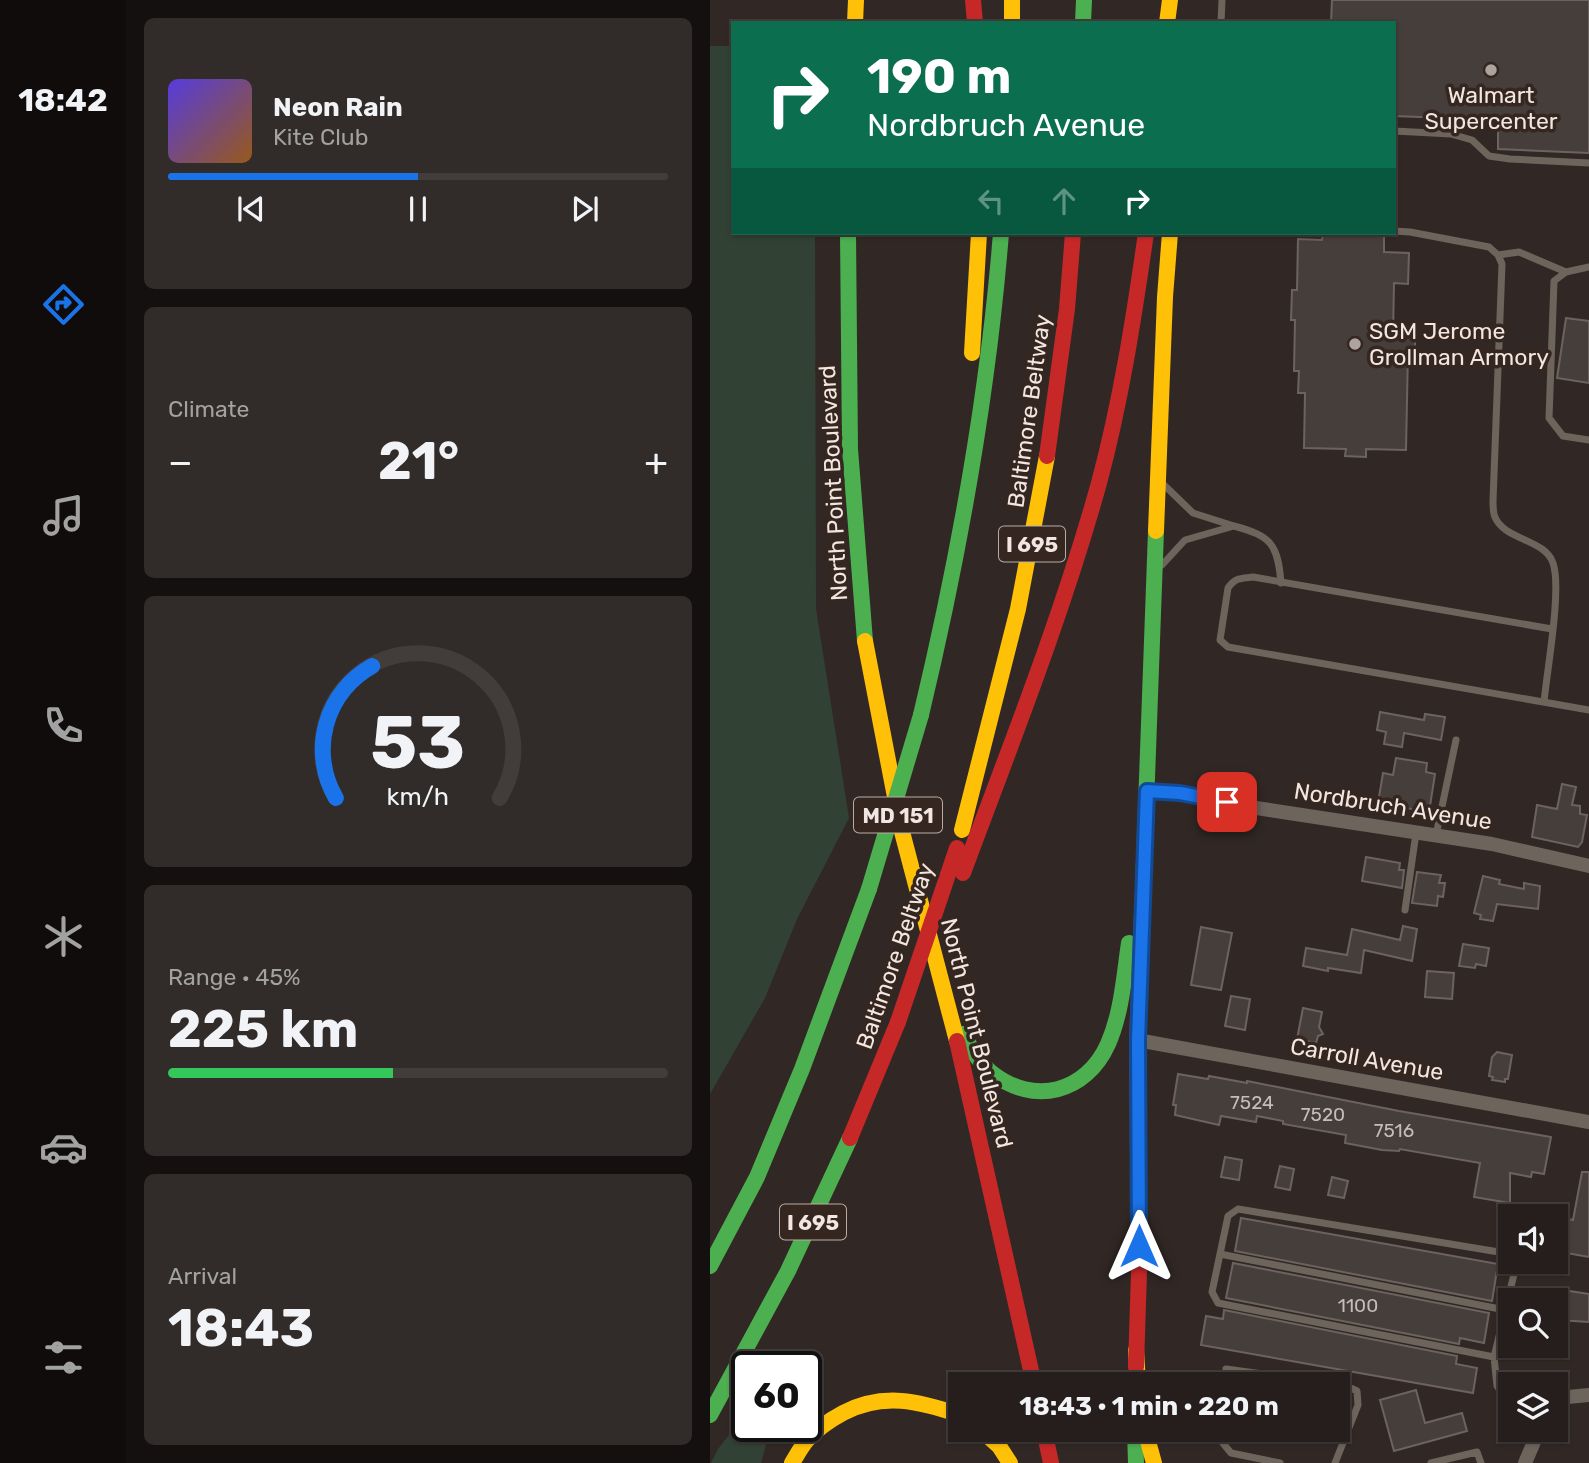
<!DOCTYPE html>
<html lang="en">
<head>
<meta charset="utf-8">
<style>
  :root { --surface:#251e1c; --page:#312b29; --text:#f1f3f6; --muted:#a3a2a3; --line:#423c3b; --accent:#1a73e8 }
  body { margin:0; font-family:Rubik,sans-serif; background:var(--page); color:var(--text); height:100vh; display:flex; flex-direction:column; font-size:26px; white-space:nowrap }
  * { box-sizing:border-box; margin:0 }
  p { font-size:23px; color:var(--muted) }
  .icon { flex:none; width:38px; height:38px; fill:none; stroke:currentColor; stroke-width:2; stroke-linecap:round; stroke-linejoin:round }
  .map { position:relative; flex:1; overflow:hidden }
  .sheet { display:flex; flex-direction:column; gap:18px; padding:18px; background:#14100f; width:584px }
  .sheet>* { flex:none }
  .hud { position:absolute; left:21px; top:21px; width:665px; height:214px; border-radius:0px; box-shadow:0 2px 5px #0004,0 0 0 2px var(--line); background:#0b6e4f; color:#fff; overflow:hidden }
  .fabs { position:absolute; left:788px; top:1204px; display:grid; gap:14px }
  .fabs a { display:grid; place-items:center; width:70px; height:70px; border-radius:0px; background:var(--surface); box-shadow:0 2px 5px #0004,0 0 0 2px var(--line); font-size:35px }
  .speed { position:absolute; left:21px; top:1351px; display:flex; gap:14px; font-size:35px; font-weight:700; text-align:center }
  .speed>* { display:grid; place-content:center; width:91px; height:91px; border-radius:50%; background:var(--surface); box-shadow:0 2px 5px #0004,0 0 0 2px var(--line); line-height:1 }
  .speed .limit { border:4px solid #111; border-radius:10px; background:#fff; color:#111 }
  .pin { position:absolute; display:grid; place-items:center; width:60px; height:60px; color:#fff; margin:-30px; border-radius:14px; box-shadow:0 4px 10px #0006 }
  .me { position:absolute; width:77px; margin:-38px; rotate:0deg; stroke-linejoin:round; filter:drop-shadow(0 0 5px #0008) }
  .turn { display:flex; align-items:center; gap:24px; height:147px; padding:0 21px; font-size:32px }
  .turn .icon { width:91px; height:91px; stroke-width:2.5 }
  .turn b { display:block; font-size:49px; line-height:60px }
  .lanes { display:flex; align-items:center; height:66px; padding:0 21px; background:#0003; justify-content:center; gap:35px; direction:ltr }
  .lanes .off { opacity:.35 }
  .big { font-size:52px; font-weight:700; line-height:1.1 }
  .sheet .card { flex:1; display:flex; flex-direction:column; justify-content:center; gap:10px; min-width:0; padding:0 24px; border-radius:10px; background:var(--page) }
  .sheet .dial { align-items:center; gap:0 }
  .dial svg { height:182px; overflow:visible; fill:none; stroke:var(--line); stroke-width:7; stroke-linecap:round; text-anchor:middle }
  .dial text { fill:var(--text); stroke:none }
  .song { display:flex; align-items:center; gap:21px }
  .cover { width:84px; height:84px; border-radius:10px; background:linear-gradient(135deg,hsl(250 70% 55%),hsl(30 70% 35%)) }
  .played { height:7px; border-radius:4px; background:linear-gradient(90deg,var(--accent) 50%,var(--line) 50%) }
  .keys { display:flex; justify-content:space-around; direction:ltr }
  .heat { display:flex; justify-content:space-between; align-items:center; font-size:38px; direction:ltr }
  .charge { height:10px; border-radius:5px; background:linear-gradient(90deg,#34c759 45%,var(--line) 0) }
  .trip { position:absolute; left:238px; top:1372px; width:402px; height:70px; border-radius:0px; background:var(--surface); box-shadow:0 2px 5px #0004,0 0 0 2px var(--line); font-weight:700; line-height:70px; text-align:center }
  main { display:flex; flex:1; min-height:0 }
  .menu { display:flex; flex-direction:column; width:126px; justify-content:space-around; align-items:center; background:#0f0c0b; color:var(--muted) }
  .menu .icon { width:49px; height:49px }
  .menu .active { color:var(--accent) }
  .menu b { font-size:32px; color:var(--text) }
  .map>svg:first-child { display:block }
  .green { fill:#314235 }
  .building { fill:#463e3b; stroke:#6c6360; stroke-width:2 }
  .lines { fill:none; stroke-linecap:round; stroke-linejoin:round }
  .lane { stroke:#6d645c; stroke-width:7 }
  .street { stroke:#6d645c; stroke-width:14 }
  .fast { stroke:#4caf50; stroke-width:16 }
  .slow { stroke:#ffc107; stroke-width:16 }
  .jam { stroke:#c62828; stroke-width:16 }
  .fast-bridge { stroke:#4caf50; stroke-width:16 }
  .jam-bridge { stroke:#c62828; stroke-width:16 }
  .route-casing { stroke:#114b97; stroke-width:18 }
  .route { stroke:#1a73e8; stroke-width:12 }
  .poi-dot { fill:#aea49f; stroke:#362620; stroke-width:2.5 }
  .labels { text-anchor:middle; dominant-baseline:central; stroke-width:7; stroke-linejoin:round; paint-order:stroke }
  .number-label { font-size:19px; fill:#c6bcb8 }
  .shield { fill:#362620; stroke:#b9aca7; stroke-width:2 }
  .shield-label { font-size:21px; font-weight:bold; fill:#f1e6e1 }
  .poi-label { font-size:23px; fill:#f1e6e1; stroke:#362620 }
  .street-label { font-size:23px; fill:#f1e6e1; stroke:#362620 }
</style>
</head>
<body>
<main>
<nav class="menu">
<b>18:42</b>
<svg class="icon active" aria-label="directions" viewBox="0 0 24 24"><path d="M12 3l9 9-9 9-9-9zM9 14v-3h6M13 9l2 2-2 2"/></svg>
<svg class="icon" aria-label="music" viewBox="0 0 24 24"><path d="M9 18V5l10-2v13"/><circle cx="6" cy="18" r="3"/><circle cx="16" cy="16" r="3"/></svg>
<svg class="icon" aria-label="phone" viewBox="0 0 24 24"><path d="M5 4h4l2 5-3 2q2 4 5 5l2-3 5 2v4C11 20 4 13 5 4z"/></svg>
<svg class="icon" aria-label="climate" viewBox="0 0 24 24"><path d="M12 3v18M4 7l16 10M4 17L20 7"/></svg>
<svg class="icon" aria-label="car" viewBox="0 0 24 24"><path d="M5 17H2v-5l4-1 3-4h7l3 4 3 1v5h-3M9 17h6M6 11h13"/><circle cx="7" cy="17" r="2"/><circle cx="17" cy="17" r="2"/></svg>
<svg class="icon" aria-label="filters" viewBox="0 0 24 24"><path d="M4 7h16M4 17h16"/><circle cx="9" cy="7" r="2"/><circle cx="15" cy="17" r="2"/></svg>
</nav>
<section class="sheet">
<div class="card">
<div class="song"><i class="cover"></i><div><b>Neon Rain</b><p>Kite Club</p></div></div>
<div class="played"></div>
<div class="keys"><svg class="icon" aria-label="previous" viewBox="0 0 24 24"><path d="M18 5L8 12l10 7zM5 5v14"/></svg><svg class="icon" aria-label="pause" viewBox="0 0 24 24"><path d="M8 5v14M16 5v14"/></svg><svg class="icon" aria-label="next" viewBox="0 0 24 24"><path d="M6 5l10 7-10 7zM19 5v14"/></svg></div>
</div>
<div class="card"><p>Climate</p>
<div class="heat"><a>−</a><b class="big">21°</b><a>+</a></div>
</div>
<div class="card dial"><svg viewBox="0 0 100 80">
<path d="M14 69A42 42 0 1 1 86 69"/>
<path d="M14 69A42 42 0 0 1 30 11" stroke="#1a73e8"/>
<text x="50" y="56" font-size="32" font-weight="700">53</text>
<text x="50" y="72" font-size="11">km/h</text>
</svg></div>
<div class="card"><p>Range · 45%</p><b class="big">225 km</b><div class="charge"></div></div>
<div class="card"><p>Arrival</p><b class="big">18:43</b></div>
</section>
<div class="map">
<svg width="879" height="1463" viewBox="0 0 879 1463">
  <rect width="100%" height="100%" fill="#312825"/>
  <path class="green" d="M0,46H23V233H105L106,609L139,818L87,919L55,998L0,1094Z
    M37,1412V1426H58L57,1441L51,1463H1L8,1449Z"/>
  <path class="building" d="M622,0H879V153L788,149V120L684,116V23H621Z
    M613,233L674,235V252L699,253L698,284L684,283L683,335L705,336V352H698L696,450L656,449V457L635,456L636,449L594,448L595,393H588L589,371H584L585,320H581L582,290H587L588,239L612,240Z
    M856,318L879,321V383L847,378Z
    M670,712L714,720L715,714L735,717L731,740L694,733L692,747L674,744L676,732L667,730Z
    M686,758L717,763L716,772L725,774L720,806L714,805L713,811L668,803L673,773L683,775Z
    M852,784L866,787L862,805L870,806V814L877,815L872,842L868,847L822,837L827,805L847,809Z
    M656,857L690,863L689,870H694L692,888L652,881Z
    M707,872L731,875L729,883H735L733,897L728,896L727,906L702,903Z
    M773,876L790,880L789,884L814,889V883L830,886L828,909L787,904L783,921L770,919L771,915L764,913Z
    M693,926L707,929L702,961L654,950L651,973L618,968V971L593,966L596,948L637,955L642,929L690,940Z
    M491,927L522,933L511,990L481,985Z
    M753,944L779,948L776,966L766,964L765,968L749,966Z
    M717,971L744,973L742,999L715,997Z
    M521,996L540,999L535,1030L515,1026Z
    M593,1008L612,1012L609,1027L613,1034L608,1036L606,1043L587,1039Z
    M787,1052L802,1055L798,1079H795V1082L782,1080L783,1077L779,1076L782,1057Z
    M468,1074L498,1079L499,1076L537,1083V1081L689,1111L841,1137L834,1174L822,1172L821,1177L800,1173V1203L764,1197L770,1163L690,1149L689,1151L672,1150L635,1143L636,1135L573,1124V1121L547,1116L546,1122L511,1116L509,1125L465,1115L466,1105H463Z
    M515,1157L532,1160L529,1180L511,1177Z
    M570,1166L584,1169L580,1190L565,1187Z
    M872,1172H879V1257L845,1251L847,1217L863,1220Z
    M622,1177L638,1181L634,1198L618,1195Z
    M531,1218L788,1264L782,1301L525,1251Z
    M523,1263L779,1313L774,1343L750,1338L749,1344L516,1298Z
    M853,1290L879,1294V1322L848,1320Z
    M514,1310L747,1356L746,1364L767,1368L763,1393L491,1345L496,1316L513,1319Z
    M706,1390L715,1423L752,1413L757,1431L684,1451L670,1400Z"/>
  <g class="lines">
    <path class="lane" d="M511,23L512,0
      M684,131L741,134L762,140L779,156L800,159L879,163
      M684,231L700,232L779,247L788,255L792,264L783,501C783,506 783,513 785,517C794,540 835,539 843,563C852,589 837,670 834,702
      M788,255L809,252L856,272
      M879,267L856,272L844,281L839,418L853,436L879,440
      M524,526C561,536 568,544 571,583
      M452,565L475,540L524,526L483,513L453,484
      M842,629L543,577C531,578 525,578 518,588L510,640L518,647L879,710
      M726,835L746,740
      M695,910L706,833
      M510,1254L795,1310
      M784,1357L508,1303L502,1292L518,1216L528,1209L795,1253L800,1258
      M515,1384L516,1369L634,1385L647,1391L648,1405L625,1463
      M800,1404L787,1386L784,1357L806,1266L802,1262
      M509,1430L508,1437L521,1453L570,1463
      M721,1463L767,1452L771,1463"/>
    <path class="street" d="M437,791L470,793L540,807L782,844L879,866
      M427,1040L879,1122
      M845,1405L858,1397L879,1395
      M815,1463L829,1430"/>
    <path class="fast" d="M373,23L374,0
      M138,233L140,449L155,641
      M211,715C249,556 278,396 291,233
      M433,888L446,531
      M253,1034C261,1048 269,1063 282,1073C324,1106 376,1093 398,1044C412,1012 414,976 419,943
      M0,1266L47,1177L92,1069L159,889
      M0,1415L78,1271L140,1138
      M425,1430L426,1463"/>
    <path class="slow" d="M302,0V23
      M145,23L146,0
      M457,23L460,0
      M262,353L269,233
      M446,531L455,297L460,233
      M155,641L191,828L247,1041
      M252,830L308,609L337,456
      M426,1350L428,1384
      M271,1430L289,1446L300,1463
      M435,1430L444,1463
      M82,1463C87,1455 91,1447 97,1440C107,1429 120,1420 133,1413C173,1392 209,1401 250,1415"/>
    <path class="jam" d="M263,0L265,23
      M337,456L357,309L363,233
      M253,873C301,744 352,616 389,483C411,401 424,317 436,233
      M247,1041L324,1384
      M140,1138L188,1022
      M426,1367L429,1272L427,1040L433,888
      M334,1430L341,1463"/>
    <path class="fast-bridge" d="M159,889L211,715"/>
    <path class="jam-bridge" d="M188,1022L247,848"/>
  </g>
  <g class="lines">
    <g class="route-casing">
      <path id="route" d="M429,1246L428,1040L437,791L470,793L517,802"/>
    </g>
    <use href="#route" class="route"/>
  </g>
  <g class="poi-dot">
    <circle cx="781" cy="70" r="7"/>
    <circle cx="645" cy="344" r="7"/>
  </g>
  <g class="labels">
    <g class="number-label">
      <text x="542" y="1102">7524</text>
      <text x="613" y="1114">7520</text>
      <text x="684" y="1130">7516</text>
      <text x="648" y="1305">1100</text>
    </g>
    <g class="shield">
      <rect x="289" y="526.5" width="66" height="35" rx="5"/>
      <rect x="144" y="797.5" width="88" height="35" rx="5"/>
      <rect x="70" y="1204.5" width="66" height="35" rx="5"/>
    </g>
    <g class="shield-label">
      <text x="322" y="544">I 695</text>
      <text x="188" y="815">MD 151</text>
      <text x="103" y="1222">I 695</text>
    </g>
    <g class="poi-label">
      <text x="781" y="95">Walmart<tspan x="781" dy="26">Supercenter</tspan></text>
      <text x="659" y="331" text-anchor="start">SGM Jerome<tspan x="659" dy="26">Grollman Armory</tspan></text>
    </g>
    <g class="street-label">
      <text transform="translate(319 411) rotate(-82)">Baltimore Beltway</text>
      <text transform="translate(123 483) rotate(-93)">North Point Boulevard</text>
      <text transform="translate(683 806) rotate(9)">Nordbruch Avenue</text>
      <text transform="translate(185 956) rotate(-71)">Baltimore Beltway</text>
      <text transform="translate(267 1033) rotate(76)">North Point Boulevard</text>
      <text transform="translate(657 1059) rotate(10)">Carroll Avenue</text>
    </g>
  </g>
</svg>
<div class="fabs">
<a><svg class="icon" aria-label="sound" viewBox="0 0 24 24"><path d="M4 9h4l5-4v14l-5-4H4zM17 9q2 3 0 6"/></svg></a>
<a><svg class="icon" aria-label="search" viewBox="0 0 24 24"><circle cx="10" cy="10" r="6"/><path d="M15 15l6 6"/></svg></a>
<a><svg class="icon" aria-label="layers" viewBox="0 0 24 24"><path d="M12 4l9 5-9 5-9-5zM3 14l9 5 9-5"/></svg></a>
</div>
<div class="speed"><div class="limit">60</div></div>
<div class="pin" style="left:517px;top:802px;background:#d93025"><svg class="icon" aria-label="arrive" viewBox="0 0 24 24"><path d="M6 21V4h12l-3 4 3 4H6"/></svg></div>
<svg class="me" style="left:429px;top:1246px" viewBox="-20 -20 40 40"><path d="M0-17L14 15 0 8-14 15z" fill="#1a73e8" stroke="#fff" stroke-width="4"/></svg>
<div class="trip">18:43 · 1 min · 220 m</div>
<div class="hud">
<div class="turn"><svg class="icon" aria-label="right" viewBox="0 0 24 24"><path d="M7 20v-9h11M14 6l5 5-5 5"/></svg><div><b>190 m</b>Nordbruch Avenue</div></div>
<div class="lanes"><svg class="icon off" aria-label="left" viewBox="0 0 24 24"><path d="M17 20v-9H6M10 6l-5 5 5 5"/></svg><svg class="icon off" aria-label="ahead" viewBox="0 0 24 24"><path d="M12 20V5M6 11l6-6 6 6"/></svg><svg class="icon" aria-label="right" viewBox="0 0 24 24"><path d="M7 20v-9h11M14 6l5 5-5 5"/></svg></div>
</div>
</div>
</main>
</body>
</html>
